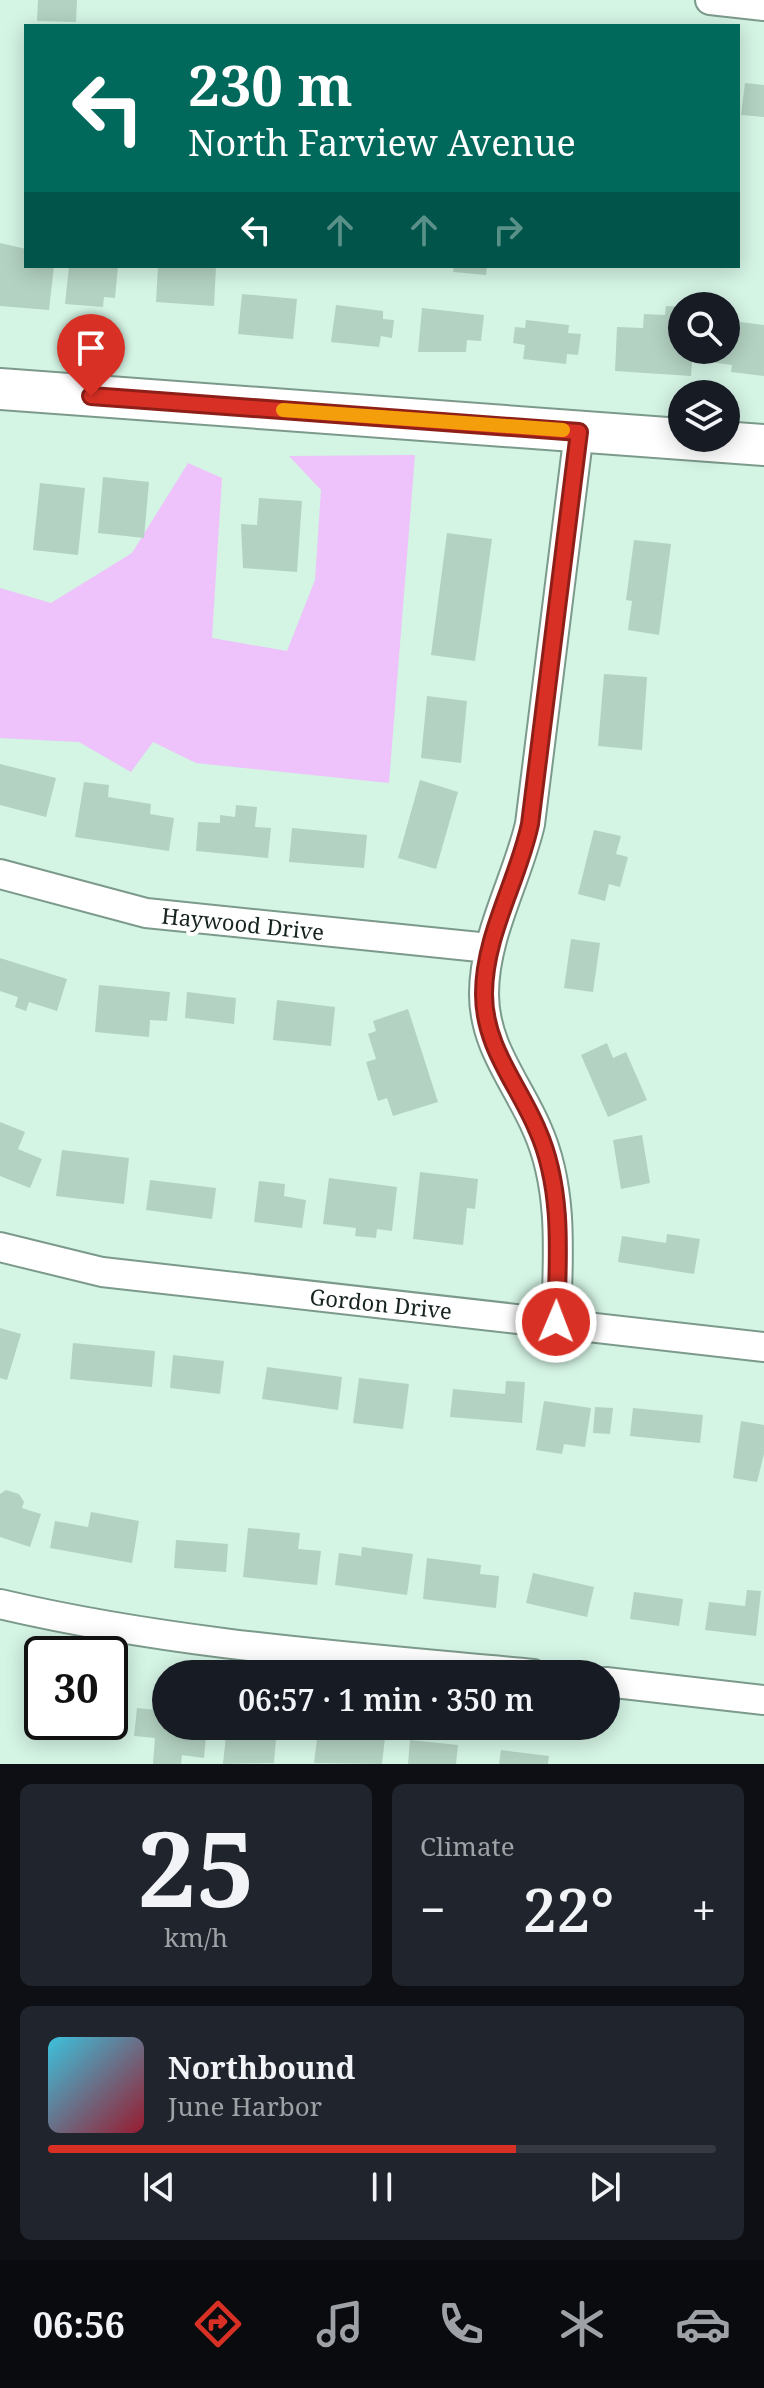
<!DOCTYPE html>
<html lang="en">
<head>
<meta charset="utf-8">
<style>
  :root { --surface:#171b24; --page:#20242c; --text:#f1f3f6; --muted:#9ea1a6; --line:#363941; --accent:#d93025 }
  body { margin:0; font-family:"Noto Serif",serif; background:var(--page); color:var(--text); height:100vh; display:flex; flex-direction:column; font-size:30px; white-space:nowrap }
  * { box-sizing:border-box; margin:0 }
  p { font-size:26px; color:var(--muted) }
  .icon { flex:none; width:44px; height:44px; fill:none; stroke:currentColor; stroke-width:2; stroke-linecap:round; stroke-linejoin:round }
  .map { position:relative; height:1764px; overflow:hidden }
  .panel { display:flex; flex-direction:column; gap:20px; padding:20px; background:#0d0f14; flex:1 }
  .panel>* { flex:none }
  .top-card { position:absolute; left:24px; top:24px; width:716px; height:244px; border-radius:0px; box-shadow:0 4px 20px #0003; background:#00695c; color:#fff; overflow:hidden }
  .fabs { position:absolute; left:668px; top:292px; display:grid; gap:16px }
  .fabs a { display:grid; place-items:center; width:72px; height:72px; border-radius:50%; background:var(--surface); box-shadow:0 4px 20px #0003; font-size:40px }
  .speed { position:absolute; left:24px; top:1636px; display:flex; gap:16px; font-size:40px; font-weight:700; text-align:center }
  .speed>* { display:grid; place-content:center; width:104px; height:104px; border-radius:50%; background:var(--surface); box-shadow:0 4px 20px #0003; line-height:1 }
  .speed .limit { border:4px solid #111; border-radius:12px; background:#fff; color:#111 }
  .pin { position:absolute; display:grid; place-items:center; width:68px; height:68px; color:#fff; margin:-82px -34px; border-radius:50% 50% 50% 0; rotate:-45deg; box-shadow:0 0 8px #0007 }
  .pin .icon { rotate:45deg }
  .me { position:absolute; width:88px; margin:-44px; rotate:1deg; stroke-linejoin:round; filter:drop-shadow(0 0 6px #0008) }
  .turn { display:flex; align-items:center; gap:28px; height:168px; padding:0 32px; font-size:36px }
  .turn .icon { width:104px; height:104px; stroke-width:2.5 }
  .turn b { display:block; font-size:56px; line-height:68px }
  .lanes { display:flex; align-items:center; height:76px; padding:0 32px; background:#0003; justify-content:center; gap:40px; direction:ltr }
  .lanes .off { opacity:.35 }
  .big { font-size:60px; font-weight:600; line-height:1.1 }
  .panel .widget { flex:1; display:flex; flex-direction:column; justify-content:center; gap:12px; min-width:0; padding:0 28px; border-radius:12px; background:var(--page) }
  .panel .dial { align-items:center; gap:0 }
  .dial b { font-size:104px; line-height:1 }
  .song { display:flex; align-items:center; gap:24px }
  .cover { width:96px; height:96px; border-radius:12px; background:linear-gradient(135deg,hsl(190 70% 55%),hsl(350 70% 35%)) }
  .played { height:8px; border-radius:4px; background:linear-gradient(90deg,var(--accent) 70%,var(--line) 70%) }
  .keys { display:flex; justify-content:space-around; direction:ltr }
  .heat { display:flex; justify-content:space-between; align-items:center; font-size:44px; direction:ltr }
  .panel .tiles { flex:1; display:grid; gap:20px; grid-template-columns:1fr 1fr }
  .widget:last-child { grid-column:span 2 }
  .trip { position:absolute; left:152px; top:1660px; width:468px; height:80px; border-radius:40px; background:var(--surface); box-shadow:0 4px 20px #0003; font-weight:600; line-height:80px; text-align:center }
  .tab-bar { display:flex; height:128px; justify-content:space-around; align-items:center; background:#090b0e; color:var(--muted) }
  .tab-bar .icon { width:56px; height:56px }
  .tab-bar .current { color:var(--accent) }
  .tab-bar b { font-size:36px; color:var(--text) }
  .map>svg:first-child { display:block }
  .green { fill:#eec2fa }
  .building { fill:#b3d2c2 }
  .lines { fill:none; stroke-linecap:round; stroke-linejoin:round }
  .street-casing { stroke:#7c9a8b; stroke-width:32 }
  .secondary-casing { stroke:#7c9a8b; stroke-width:44 }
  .street { stroke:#fff; stroke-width:28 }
  .secondary { stroke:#fff; stroke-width:40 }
  .route-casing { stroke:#8d1f18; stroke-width:20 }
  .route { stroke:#d93025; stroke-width:14 }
  .slow { stroke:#f59e0b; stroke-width:14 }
  .labels { text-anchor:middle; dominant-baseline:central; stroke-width:8; stroke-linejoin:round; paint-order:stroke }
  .street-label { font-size:22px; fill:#17231d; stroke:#fff }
</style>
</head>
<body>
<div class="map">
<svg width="764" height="1764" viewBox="0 0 764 1764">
  <rect width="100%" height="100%" fill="#d4f4e4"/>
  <path class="green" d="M415,455L389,783L196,763L153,742L131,772L79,742L0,738V588L51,603L132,553L188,463L222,478L212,638L287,651L315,580L321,490L289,456Z"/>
  <path class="building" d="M38,0H77L76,22L37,21Z
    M745,83L764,85V117L741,115Z
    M0,243L26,249V266H54L49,310L0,306Z
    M69,266H118L115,298L104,297L103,307L65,304Z
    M158,266L216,267L214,306L156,302Z
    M454,266H487L486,275L453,272Z
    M242,294L297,299L293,339L238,334Z
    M336,305L383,311V319L394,320L392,338L381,336L379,347L331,342Z
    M666,306L682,307V350H693L691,376L615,371L617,327L643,328L644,314L665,315Z
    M422,308L484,315L481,341L467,340L466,352H418Z
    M526,320L569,325L568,333L581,334L578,355L567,354L566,364L523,359L525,345L513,343L515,327L525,328Z
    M740,322L764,325V376L731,372L732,365L710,362L711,350H726V335L739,337Z
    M103,477L149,482L144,538L98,533Z
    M40,483L85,488L78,555L33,550Z
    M259,498L302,501L297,572L243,568L241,524L257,525Z
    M447,533L492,539L475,661L431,655Z
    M634,540L671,544L659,635L628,630L632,601L626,600Z
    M604,674L647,677L642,750L598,746Z
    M427,696L467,701L461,763L421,758Z
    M0,764L56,778L46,817L0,805Z
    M420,780L458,792L436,869L398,858Z
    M84,782L109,785L108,797L151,804L150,814L174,818L169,851L75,837Z
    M236,805L257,807L255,827L271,828L268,858L196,851L198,822L220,823V815L235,817Z
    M292,828L367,835L364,868L289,862Z
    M594,830L621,836L616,854L628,857L620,887L609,884L605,901L578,894Z
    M571,939L600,943L593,992L564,988Z
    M0,958L67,979L57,1011L29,1002L26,1011L15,1007L18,997L0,991Z
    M99,985L170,992L167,1021L150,1020L149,1037L95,1032Z
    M187,992L236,998L234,1024L185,1018Z
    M277,1000L335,1007L331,1046L273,1040Z
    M408,1009L438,1102L393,1116L387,1098L378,1101L366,1062L376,1059L368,1034L376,1031L373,1021Z
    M607,1043L613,1058L626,1052L647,1100L608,1117L581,1055Z
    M0,1122L25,1132L18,1149L42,1159L30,1188L0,1176Z
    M642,1135L650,1183L621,1189L613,1140Z
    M62,1150L129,1158L124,1204L56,1196Z
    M420,1172L478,1179L475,1209L467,1208L463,1245L413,1239Z
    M329,1178L397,1187L392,1231L377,1229L376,1238L355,1236L356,1228L323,1224Z
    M150,1180L216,1188L212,1219L146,1210Z
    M259,1181L285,1184L284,1196L306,1200L302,1228L254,1222Z
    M667,1234L700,1239L694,1274L618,1262L622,1236L666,1243Z
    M0,1328L21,1334L7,1380L0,1378Z
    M73,1343L155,1351L152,1387L70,1379Z
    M173,1355L224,1361L220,1394L170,1388Z
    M267,1367L342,1377L338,1410L262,1399Z
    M359,1378L409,1384L403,1429L353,1423Z
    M506,1381L525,1382L522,1423L450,1417L453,1389L505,1394Z
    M544,1401L591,1408L585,1447L564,1444L562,1454L536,1450Z
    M595,1407L613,1408L610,1434L593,1433Z
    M633,1408L703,1415L700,1443L630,1436Z
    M741,1421L764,1425V1454L757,1482L733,1478Z
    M6,1490L19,1494L24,1502L22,1508L41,1514L30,1547L0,1537V1494Z
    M91,1512L139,1521L132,1563L50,1548L55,1521L88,1527Z
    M248,1528L300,1533L298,1549L321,1551L317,1585L243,1577Z
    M176,1540L228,1544L226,1572L174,1568Z
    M362,1547L413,1554L407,1595L335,1585L339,1553L361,1556Z
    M427,1558L481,1565L480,1574L499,1576L496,1608L423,1599Z
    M533,1573L594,1587L587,1617L526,1603Z
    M747,1590L761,1591L756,1636L705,1630L709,1602L745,1606Z
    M634,1592L683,1599L679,1626L630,1619Z
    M38,1693L42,1694V1723L33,1721Z
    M137,1708L166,1711V1726H207L204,1758L182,1755L181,1764H153L155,1738L134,1736Z
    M48,1722H109L107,1733Z
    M227,1726H277L274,1763L223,1764Z
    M318,1731L385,1738L382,1764L314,1763Z
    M410,1740L458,1745L456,1764H408Z
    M501,1750L549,1756L548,1764H499Z"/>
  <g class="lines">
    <g class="street-casing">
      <path id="street" d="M710,0L764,6
        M0,874L146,913L489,948
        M0,1247L102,1272L764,1347
        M556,1322C558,1258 564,1189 537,1129C518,1084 484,1047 484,994C484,935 517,880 530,824L579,432
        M0,1604C175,1645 354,1657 533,1674
        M606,1682L764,1700"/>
    </g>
    <g class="secondary-casing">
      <path id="secondary" d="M0,389L764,445"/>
    </g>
    <use href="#street" class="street"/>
    <use href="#secondary" class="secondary"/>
  </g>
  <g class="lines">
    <g class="route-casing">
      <path id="route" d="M91,396L579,432L530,824C518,881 484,935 484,994C484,1047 518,1084 537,1129C564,1189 558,1258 556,1322"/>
    </g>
    <use href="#route" class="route"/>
    <path class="slow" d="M283,410L563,430"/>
  </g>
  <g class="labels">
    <g class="street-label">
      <text transform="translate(243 923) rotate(6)">Haywood Drive</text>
      <text transform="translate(381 1303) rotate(6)">Gordon Drive</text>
    </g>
  </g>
</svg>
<div class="fabs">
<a><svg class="icon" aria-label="search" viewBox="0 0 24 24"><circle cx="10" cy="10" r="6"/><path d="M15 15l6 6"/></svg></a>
<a><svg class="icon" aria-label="layers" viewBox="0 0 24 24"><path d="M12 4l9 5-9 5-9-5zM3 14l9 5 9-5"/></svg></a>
</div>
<div class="speed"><div class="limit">30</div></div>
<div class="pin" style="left:91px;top:396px;background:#d93025"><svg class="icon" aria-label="arrive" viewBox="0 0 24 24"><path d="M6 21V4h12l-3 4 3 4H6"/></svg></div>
<svg class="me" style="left:556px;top:1322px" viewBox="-20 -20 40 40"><circle r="17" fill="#d93025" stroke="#fff" stroke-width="3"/><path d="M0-11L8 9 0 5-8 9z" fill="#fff"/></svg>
<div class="trip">06:57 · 1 min · 350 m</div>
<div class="top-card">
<div class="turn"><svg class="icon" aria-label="left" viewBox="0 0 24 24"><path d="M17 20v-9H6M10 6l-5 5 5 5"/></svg><div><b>230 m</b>North Farview Avenue</div></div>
<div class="lanes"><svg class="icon" aria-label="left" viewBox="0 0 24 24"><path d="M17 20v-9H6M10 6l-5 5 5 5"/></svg><svg class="icon off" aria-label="ahead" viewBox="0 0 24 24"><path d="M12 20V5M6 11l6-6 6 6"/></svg><svg class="icon off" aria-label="ahead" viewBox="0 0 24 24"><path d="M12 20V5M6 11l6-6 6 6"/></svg><svg class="icon off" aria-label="right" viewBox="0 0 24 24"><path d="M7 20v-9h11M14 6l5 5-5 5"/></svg></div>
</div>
</div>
<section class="panel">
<div class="tiles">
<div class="widget dial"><b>25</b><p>km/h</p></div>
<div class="widget"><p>Climate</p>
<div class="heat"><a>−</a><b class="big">22°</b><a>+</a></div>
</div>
<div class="widget">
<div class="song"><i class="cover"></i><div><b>Northbound</b><p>June Harbor</p></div></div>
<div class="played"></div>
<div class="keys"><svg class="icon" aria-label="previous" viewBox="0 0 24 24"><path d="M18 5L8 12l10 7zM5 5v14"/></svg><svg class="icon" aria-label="pause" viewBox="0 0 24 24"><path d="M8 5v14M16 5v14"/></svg><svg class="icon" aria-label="next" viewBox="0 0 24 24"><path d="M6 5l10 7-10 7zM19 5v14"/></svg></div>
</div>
</div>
</section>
<nav class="tab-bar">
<b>06:56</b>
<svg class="icon current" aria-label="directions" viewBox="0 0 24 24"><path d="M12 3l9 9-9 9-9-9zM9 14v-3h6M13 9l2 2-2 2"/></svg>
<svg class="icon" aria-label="music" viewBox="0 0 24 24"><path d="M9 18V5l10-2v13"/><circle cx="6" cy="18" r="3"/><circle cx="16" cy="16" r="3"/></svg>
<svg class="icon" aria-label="phone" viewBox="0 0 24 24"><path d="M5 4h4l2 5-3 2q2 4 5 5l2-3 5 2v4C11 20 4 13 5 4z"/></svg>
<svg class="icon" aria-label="climate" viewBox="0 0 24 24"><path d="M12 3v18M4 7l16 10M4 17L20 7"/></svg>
<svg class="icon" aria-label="car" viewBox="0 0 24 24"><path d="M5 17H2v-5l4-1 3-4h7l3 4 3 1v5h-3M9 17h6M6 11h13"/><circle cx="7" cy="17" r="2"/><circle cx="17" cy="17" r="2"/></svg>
</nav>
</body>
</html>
